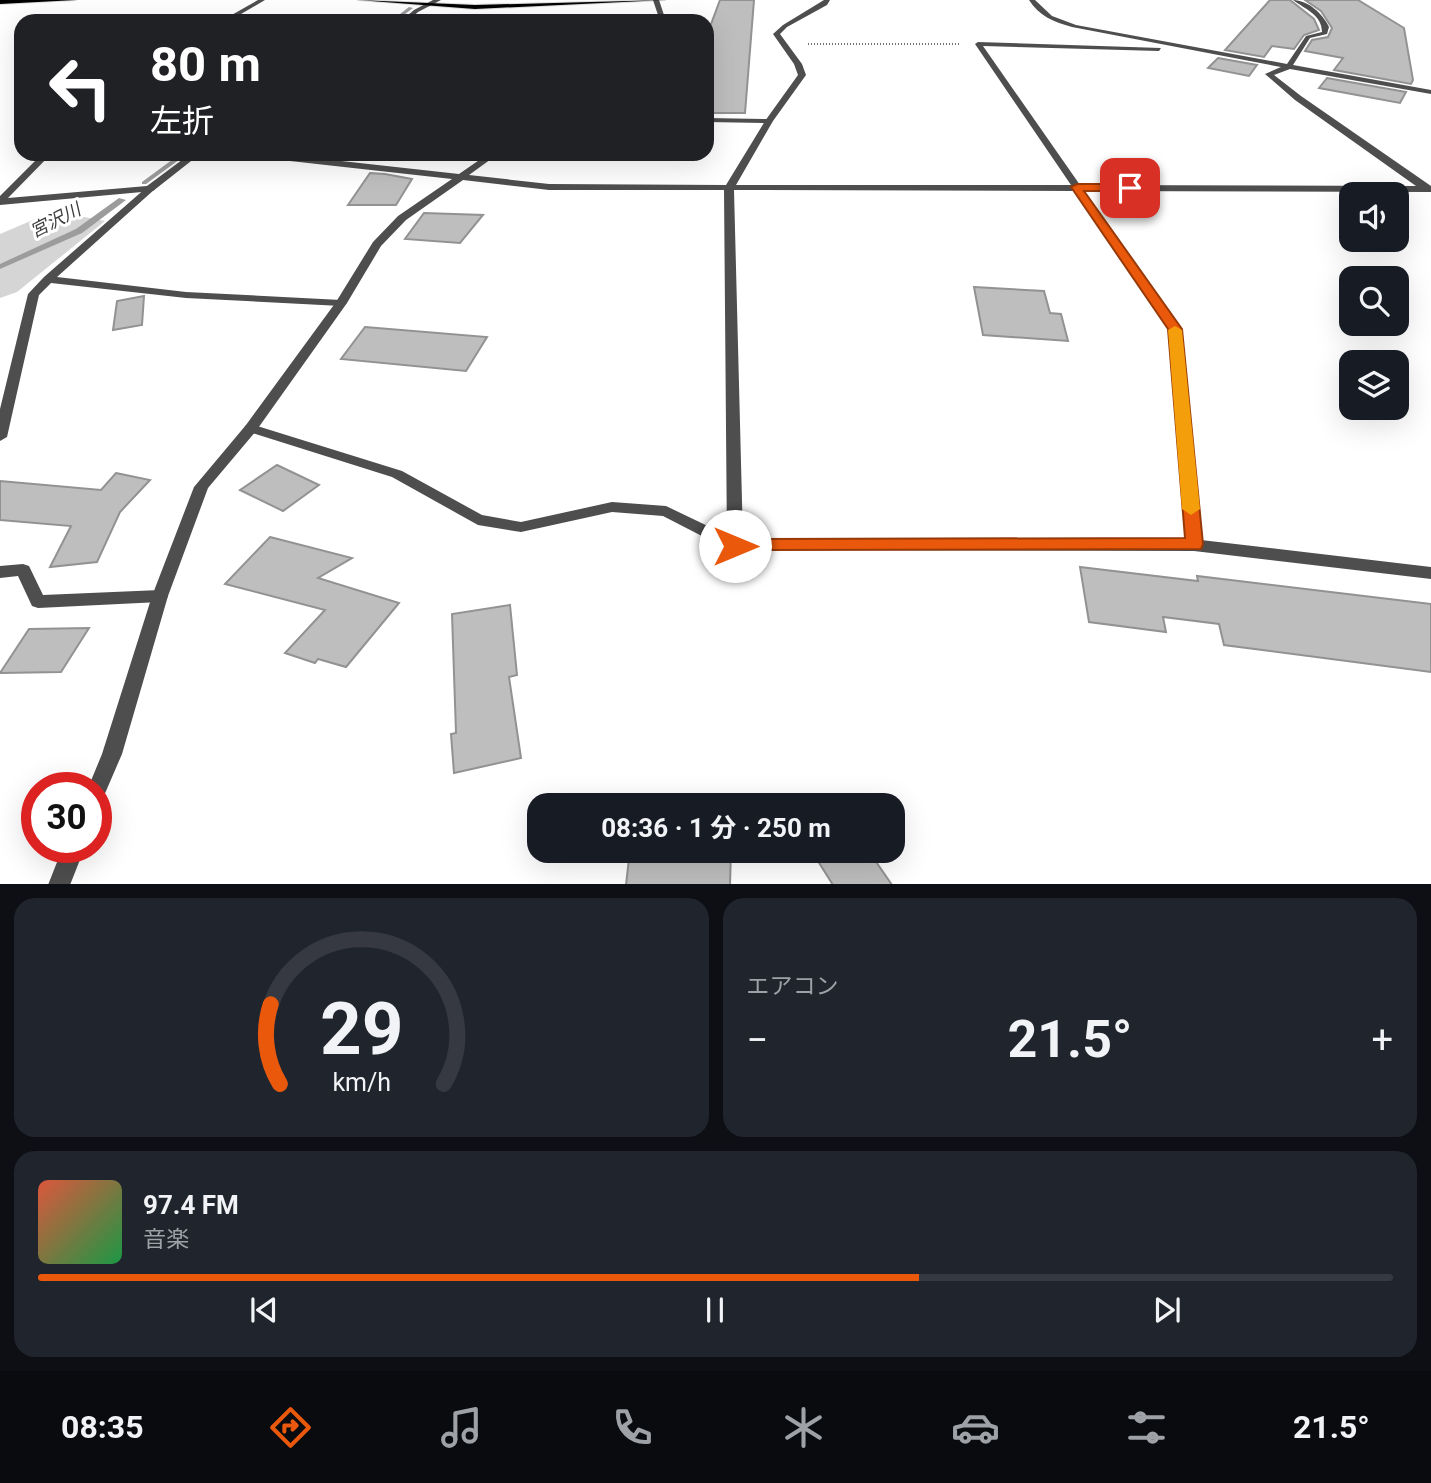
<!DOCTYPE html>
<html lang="ja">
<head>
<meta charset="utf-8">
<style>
  :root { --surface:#171b24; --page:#20242c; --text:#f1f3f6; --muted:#9ea1a6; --line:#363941; --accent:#ea580c }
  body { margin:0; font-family:Roboto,"Noto Sans JP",sans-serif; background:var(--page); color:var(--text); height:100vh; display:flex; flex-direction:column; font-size:26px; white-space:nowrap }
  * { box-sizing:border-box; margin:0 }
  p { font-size:23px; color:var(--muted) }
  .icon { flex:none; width:38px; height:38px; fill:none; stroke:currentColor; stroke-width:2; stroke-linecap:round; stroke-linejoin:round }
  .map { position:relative; height:884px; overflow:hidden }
  .details { display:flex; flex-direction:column; gap:14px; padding:14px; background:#0d0f14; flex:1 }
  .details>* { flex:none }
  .hud { position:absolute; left:14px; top:14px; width:700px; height:147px; border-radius:21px; box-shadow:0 7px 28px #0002; background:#202124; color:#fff; overflow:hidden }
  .tools { position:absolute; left:1339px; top:182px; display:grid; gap:14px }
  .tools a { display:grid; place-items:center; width:70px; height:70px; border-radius:14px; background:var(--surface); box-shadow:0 7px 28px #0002; font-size:35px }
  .speed { position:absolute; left:21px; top:772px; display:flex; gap:14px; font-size:35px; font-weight:700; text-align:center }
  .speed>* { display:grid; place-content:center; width:91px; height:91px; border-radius:50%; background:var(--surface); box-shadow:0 7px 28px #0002; line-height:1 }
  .speed .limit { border:10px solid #d22; background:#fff; color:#111 }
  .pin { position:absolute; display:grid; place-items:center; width:60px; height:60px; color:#fff; margin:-30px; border-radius:14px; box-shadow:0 4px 10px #0006 }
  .me { position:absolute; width:77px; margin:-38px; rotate:90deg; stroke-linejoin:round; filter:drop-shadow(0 0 5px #0008) }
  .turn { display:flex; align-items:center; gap:24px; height:147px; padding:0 21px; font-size:32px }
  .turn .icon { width:91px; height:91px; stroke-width:2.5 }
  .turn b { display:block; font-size:49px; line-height:60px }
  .big { font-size:52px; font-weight:700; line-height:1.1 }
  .details .widget { flex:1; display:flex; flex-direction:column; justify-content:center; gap:10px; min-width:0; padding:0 24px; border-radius:21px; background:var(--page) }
  .details .dial { align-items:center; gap:0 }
  .dial svg { height:182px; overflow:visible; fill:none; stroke:var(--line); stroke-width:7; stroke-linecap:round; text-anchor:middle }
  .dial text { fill:var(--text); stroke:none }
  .song { display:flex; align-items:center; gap:21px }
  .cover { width:84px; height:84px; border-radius:10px; background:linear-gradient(135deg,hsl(10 70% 55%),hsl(140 70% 35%)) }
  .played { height:7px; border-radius:4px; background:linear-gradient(90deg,var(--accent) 65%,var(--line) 65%) }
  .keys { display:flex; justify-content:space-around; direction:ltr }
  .heat { display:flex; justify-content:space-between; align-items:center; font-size:38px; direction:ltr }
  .details .tiles { flex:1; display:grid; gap:14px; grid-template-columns:1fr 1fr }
  .widget:last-child { grid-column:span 2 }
  .trip { position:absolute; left:527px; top:793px; width:378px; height:70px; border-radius:21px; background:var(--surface); box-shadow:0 7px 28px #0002; font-weight:700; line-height:70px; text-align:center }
  .menu { display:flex; height:112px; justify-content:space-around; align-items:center; background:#090b0e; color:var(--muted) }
  .menu .icon { width:49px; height:49px }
  .menu .active { color:var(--accent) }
  .menu b { font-size:32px; color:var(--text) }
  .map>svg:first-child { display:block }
  .green { fill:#d5d5d5 }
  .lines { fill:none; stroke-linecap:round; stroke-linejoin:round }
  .stream { fill:#9c9c9c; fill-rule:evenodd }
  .building { fill:#bebebe; stroke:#929292; stroke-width:2 }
  .primary-casing { stroke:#dbdbdb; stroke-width:2 }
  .path { stroke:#707070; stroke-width:2; stroke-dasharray:1 2; stroke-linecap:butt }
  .lane { fill:#4e4e4e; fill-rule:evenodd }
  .street { fill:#4e4e4e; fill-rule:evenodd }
  .primary { fill:#000; fill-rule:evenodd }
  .route { fill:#ea580c; stroke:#983908; stroke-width:2 }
  .slow { fill:#f59e0b }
  .labels { text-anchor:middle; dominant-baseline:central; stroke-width:6; stroke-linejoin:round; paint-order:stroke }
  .far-water-label { font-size:18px; font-style:italic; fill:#3d3d3d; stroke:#fff }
</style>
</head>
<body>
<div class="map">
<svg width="1431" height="885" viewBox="0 0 1431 885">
  <rect width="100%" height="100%" fill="#fff"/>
  <path class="green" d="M54,211L105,221L17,292L0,298V234Z"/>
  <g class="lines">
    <path class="stream" d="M409,7L413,8L396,21H391Z
      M180,154H187L146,184H142V182Z
      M119,198L126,200L82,233L0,269V264L76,229Z"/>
  </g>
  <path class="building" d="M720,0H754L745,113H707V35Z
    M1270,0H1290L1314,19L1319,30L1304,35L1294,49L1272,46L1264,57L1225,50Z
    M1305,0H1358L1404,28L1413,80L1411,84L1334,70L1343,58L1305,51L1312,40L1328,37L1332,28L1321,11Z
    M1218,58L1257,65L1249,76L1208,68Z
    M1327,78L1406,92L1400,103L1319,88Z
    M370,173L385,174L412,179L396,205H348Z
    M424,213L483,215L460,243L405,239Z
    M974,287L1044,291L1050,313L1061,314L1068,341L983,335Z
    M144,296L142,325L113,330L117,301Z
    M365,327L487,337L466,371L341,359Z
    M277,465L319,485L283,511L240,490Z
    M116,473L150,480L120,512L97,562L50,567L71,526L0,520V481L101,490Z
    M270,537L352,558L318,578L399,603L346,667L318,659L315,663L285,653L325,610L225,584Z
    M1080,567L1198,581L1197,576L1431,604V672L1224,645L1219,624L1163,617L1166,632L1089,622Z
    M510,605L517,675L509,677L521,758L454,773L451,734L456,733L452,614Z
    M89,628L61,672L0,673L29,629Z
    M679,800L732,802V805H678Z
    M630,850H731L730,885H626Z
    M811,850H868L892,885H833Z"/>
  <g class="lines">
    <g class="primary-casing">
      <path id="primary" d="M0,0H76L0,4Z
        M358,0L475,5L665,0L475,9Z"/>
    </g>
    <path class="path" d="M808,44H960"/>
    <path class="lane" d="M707,118L769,119L773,121L769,123L707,122Z
      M147,187L155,189L57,277L186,292L341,300L347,303L341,306L186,298L51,283L39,295L7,437L0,441V409L28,294L44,277Z
      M251,424L402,471L482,515L521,522L612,502L666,506L741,542L743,546L741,550H729L663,516L612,512L521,532L478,525L392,477L246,431L244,428L246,425Z
      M23,564L29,566L43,595L160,590L166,592L168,596L166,600L160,602L38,608L32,606L18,576L0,578V566Z"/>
    <path class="street" d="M258,0H265L229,21H221Z
      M433,0H441L418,12L408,21H401L414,10Z
      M653,0H659L666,21H660Z
      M824,0H830L827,5L787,27L780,34L802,64L806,75L773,121L736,185H1071L975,44L978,42L1161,48L1159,51L983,46L1080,185L1416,186L1295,100L1265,74L1281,67L1072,27C1054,22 1039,16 1029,0H1035L1052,16L1076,25L1287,64L1306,36L1322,32C1322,15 1305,9 1293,0C1308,0 1323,14 1329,27L1327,34L1310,38L1293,65L1431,90V94L1290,69L1274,75L1301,96L1431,186V192L1084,191L1181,329L1201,540L1431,567V579L1194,551L729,550L727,546L724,190H549L463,180L406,220L381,246L347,303L256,431L208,488L168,596L122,754L103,798L96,801V788H88L102,754L152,596L194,487L246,425L336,302L373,242L398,216L452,179L254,157L250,154H278L459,174L488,154H498L469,175L549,184L726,185L765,121L798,75L794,64L773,34L783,25ZM734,190L1075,191L1169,329L1186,539L743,540Z
      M42,154H51L8,198L147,186L190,154H200L153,191L0,205V196Z
      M63,847H85L70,885H48Z"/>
    <use href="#primary" class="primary"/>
  </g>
  <path class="route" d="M1077,184H1130L1136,188L1130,191H1084L1182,329L1203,544L1201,549L728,550L726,546L728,541L735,539L1185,538L1168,329L1071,187Z"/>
  <path class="slow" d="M1175,326L1182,330L1200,509L1191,515L1182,509L1168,330Z"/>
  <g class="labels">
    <g class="far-water-label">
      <text transform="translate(55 220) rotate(-27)">宮沢川</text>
    </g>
  </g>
</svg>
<div class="tools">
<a><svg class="icon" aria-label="sound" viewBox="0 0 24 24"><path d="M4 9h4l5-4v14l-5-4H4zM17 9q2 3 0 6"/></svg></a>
<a><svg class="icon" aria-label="search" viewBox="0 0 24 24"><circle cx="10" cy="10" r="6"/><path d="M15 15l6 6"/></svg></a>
<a><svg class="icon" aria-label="layers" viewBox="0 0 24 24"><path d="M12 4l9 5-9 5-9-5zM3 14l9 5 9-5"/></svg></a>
</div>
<div class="speed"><div class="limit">30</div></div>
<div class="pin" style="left:1130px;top:188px;background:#d93025"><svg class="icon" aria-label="arrive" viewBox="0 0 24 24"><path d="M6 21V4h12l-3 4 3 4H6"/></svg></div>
<svg class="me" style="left:735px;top:546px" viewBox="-20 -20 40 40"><circle r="19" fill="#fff"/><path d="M0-13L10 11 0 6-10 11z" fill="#ea580c"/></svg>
<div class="trip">08:36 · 1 分 · 250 m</div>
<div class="hud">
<div class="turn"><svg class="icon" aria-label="left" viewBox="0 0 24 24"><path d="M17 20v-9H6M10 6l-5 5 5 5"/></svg><div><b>80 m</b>左折</div></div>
</div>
</div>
<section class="details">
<div class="tiles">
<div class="widget dial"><svg viewBox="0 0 100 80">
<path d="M14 69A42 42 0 1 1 86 69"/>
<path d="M14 69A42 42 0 0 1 10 34" stroke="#ea580c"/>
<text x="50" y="56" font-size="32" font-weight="700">29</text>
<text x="50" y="72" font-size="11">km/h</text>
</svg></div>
<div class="widget"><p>エアコン</p>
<div class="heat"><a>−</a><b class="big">21.5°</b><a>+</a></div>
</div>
<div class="widget">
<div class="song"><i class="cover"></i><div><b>97.4 FM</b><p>音楽</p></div></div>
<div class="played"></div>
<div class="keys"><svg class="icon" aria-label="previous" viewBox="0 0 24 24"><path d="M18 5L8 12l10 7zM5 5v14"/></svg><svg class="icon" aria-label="pause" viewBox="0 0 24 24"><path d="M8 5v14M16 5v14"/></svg><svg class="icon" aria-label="next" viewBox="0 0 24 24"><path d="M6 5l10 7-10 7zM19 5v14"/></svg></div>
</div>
</div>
</section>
<nav class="menu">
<b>08:35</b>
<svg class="icon active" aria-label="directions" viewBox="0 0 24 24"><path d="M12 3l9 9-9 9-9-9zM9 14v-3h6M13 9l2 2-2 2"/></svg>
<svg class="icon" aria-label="music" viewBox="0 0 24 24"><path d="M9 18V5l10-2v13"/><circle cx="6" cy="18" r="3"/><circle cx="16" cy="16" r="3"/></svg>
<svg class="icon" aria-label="phone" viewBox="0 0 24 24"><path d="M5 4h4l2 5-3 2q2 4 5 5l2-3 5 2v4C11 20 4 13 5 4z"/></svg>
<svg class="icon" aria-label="climate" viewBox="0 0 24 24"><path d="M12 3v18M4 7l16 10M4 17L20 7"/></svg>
<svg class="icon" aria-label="car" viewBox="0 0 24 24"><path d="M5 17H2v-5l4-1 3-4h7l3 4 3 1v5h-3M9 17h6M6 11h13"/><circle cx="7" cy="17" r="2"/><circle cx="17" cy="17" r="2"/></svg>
<svg class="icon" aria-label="filters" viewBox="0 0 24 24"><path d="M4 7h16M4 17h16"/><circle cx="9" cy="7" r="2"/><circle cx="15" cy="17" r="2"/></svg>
<b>21.5°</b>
</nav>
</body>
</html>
